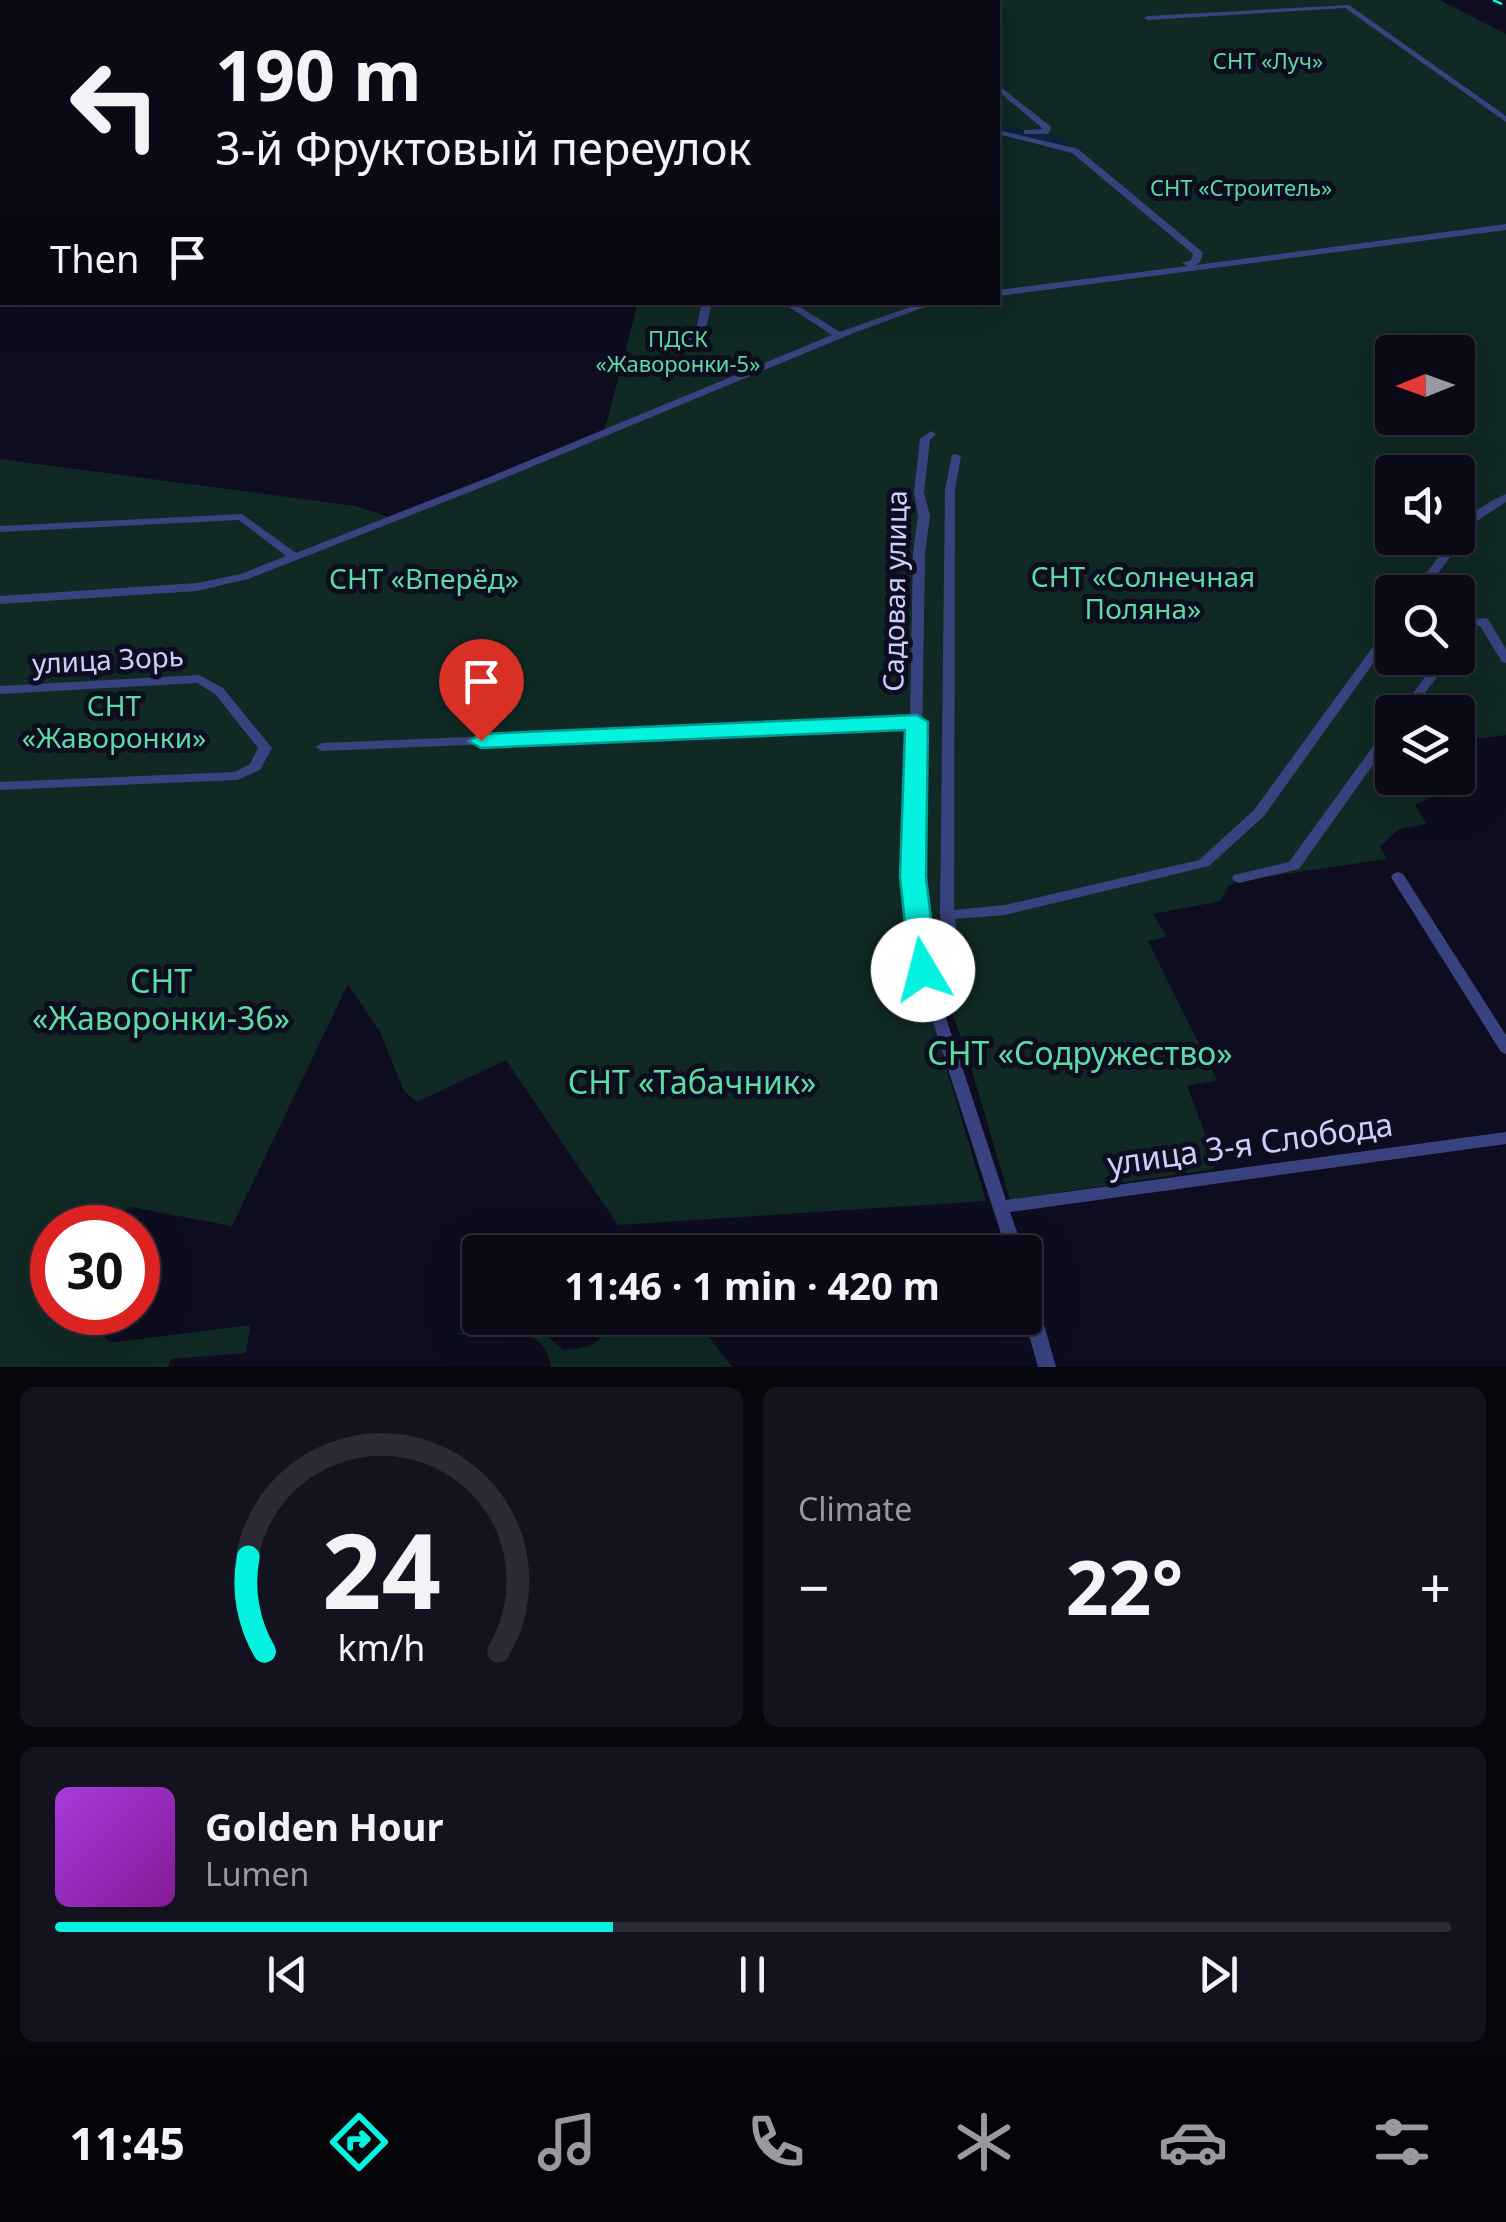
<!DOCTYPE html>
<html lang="en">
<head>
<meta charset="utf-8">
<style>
  :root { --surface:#0a0a17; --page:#131320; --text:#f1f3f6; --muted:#999aa1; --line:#2a2b36; --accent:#04f2e0 }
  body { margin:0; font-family:"Noto Sans",sans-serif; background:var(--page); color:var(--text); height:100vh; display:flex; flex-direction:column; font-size:38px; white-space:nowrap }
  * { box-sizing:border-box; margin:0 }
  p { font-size:32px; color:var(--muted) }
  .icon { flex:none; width:55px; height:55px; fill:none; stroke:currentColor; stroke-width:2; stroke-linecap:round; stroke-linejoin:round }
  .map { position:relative; height:1367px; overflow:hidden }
  .details { display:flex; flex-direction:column; gap:20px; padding:20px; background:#06060d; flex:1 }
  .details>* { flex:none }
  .banner { position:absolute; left:0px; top:0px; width:1000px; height:305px; box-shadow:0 10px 40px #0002,0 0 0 2px var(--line); background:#0a0a17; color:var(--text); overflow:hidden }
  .needle { width:65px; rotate:269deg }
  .controls { position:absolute; left:1375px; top:335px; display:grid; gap:20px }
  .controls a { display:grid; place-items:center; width:100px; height:100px; border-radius:10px; background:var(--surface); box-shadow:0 10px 40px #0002,0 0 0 2px var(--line); font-size:50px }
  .speed { position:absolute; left:30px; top:1205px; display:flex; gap:20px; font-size:50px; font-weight:700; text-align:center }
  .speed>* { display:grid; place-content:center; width:130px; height:130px; border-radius:50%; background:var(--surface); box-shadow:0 10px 40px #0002,0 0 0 2px var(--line); line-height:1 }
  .speed .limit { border:15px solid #d22; background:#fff; color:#111 }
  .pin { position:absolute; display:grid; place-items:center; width:85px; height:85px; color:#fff; margin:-102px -42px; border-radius:50% 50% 50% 0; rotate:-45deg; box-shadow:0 0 10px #0007 }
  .pin .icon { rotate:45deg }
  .me { position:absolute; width:110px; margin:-55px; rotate:352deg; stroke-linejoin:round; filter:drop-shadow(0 0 8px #0008) }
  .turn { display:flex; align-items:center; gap:35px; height:210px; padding:0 50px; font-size:45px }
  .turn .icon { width:130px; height:130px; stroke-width:2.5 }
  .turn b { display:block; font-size:70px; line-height:85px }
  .then { display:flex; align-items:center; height:95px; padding:0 50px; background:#0003; gap:20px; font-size:38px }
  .big { font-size:75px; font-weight:700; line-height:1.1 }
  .details .tile { flex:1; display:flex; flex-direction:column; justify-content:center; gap:15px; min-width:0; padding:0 35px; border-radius:15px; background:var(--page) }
  .details .dial { align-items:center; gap:0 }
  .dial svg { height:260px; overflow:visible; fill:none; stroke:var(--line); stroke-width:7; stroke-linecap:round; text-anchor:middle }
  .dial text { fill:var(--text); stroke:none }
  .song { display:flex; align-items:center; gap:30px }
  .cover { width:120px; height:120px; border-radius:15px; background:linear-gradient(135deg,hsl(280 70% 55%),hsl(290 70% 35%)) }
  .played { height:10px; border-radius:5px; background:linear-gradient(90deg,var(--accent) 40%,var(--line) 40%) }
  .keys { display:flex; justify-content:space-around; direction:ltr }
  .heat { display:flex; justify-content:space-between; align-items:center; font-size:55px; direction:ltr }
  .details .tiles { flex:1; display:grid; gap:20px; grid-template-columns:1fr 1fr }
  .tile:last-child { grid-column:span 2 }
  .trip { position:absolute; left:462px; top:1235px; width:580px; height:100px; border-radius:10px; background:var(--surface); box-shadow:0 10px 40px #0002,0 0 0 2px var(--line); font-weight:700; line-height:100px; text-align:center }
  .menu { display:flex; height:160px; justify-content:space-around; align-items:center; background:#040409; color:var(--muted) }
  .menu .icon { width:70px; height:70px }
  .menu .active { color:var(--accent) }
  .menu b { font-size:45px; color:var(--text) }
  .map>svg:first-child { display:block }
  .green { fill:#102924; fill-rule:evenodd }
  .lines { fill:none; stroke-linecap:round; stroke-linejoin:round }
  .river { fill:#0a243b; fill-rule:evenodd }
  .street { fill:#39427e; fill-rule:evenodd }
  .rail { stroke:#04f2e0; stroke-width:2.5; stroke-dasharray:10 8; stroke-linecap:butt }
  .route { fill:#04f2e0; stroke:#039d92; stroke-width:2.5 }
  .labels { text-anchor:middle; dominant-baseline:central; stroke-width:10; stroke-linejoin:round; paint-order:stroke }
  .far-park-label { font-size:22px; fill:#5adca5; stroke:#0d0d1f }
  .park-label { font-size:28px; fill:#5adca5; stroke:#0d0d1f }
  .street-label { font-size:28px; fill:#cccffe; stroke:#0d0d1f }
  .near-park-label { font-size:32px; fill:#5adca5; stroke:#0d0d1f }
  .near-street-label { font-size:32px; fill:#cccffe; stroke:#0d0d1f }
</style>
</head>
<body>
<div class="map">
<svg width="1506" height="1367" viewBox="0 0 1506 1367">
  <rect width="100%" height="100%" fill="#0d0d1f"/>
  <path class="green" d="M345,0H713L351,2Z
    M727,0H1440L1506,34V735L1458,741V712H1392V778H1420L1432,797L1415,805L1427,824L1399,829L1380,847L1387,859L1238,881L1228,887L1221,901L1153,914L1167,937L1148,941L1217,1080L1187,1086L1216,1162L1213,1169L1010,1200L968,1057L951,1010L939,997L930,958L917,934L913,956L986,1201L618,1225L506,1060L417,1102L404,1091L380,1032L348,984L232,1226L131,1207L100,1227L52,1228V1257L39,1266L52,1281V1312L82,1313L110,1343L250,1325L246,1353L171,1359L168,1367H0V459L356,506L388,517L604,432L638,303L998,302V2ZM1392,352H1458V418H1392ZM1392,472H1458V538H1392ZM1392,592H1458V658H1392Z
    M613,1318H694L732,1367H551C545,1318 486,1333 451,1335L527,1319L563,1350C590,1349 603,1343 613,1318Z"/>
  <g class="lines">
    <path class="river" d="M298,0H317L318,2H299Z
      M998,125L1064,138L1071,142L1064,146L998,133Z"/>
    <path class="street" d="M252,0H265L269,2H258Z
      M730,0H738V2H731Z
      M1349,5L1506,116V122L1345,8L1148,20L1144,18L1148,16Z
      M998,85L1050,126L1051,128L1048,134H1024V130L1043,129L998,91Z
      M998,130L1078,149L1201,251L1203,253L1200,262L1196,265L1506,224V230L998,296V290L1187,266L1182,263L1191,260L1193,254L1072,153L998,134Z
      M702,302H712L704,337L699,340H687V336L695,335Z
      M781,302H792L840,332L924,302H939L856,332L490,484L248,579L197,591L0,604V596L197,583L241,574L286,556L239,520L0,532V526L242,514L296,553L482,480L832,335Z
      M879,302H914L915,303C907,308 887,307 879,302Z
      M931,431L936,434L930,440L924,492L930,516L925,553L920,877L930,970L940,999L949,991L940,915L945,489L952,455L956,454L961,457L955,489L954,910L1005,905L1199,860L1254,810L1388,626H1392V637L1264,816L1209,866L1005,915L955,919L964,993L950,1008L943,1009L1006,1200L1506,1132V1144L1010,1212L1024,1252H1007L916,970L906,877L909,727L322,751L315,747L322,743L910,719L913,553L918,516L914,492L920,439Z
      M1506,494V502L1477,521L1424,592H1412L1453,538H1458C1462,517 1487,502 1506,494Z
      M1484,618L1488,619L1506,649V663L1502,662L1480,626H1476L1462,643L1458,644V633L1468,620Z
      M1439,658H1451L1411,712H1399Z
      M199,675L223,688L272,748L260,770L237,780L0,790V782L235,772L250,764L258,748L215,694L197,683L0,694V686Z
      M1392,726V738L1299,869L1239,883L1234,881L1232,878L1234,875L1289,862L1387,727Z
      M1398,872L1403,874L1506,1035V1054L1501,1052L1391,877L1393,874Z
      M1025,1282L1031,1284L1034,1289L1056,1367H1038L1024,1318Z"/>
    <path class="rail" d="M1493,0L1506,6"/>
  </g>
  <path class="route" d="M917,715L928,722L926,877L937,970L933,976H914L910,970L900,877L905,730L481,748L469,741L481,734Z"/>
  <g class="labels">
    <g class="far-park-label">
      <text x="1268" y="60">СНТ «Луч»</text>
      <text x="1241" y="187">СНТ «Строитель»</text>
      <text x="678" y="338">ПДСК<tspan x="678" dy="25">«Жаворонки-5»</tspan></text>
    </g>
    <g class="park-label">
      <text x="1143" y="576">СНТ «Солнечная<tspan x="1143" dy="32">Поляна»</tspan></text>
      <text x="424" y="578">СНТ «Вперёд»</text>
      <text x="114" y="705">СНТ<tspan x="114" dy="32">«Жаворонки»</tspan></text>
    </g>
    <g class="street-label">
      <text transform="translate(894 591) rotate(-89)">Садовая улица</text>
      <text transform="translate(108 659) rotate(-3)">улица Зорь</text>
    </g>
    <g class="near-park-label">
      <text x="161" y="980">СНТ<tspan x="161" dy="37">«Жаворонки-36»</tspan></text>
      <text x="1080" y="1052">СНТ «Содружество»</text>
      <text x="692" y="1081">СНТ «Табачник»</text>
    </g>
    <g class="near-street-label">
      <text transform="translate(1250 1143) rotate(-8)">улица 3-я Слобода</text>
    </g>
  </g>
</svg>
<div class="controls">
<a><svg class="needle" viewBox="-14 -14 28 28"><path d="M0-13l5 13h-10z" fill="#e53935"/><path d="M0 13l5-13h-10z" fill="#999aa1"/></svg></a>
<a><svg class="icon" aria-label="sound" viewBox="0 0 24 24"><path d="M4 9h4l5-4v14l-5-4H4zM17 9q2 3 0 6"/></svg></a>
<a><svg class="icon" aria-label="search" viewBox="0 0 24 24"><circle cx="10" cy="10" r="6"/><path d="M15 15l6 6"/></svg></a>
<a><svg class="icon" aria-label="layers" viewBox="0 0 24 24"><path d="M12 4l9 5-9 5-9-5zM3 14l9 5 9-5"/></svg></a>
</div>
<div class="speed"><div class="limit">30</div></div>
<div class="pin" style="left:481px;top:741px;background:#d93025"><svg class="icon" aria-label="arrive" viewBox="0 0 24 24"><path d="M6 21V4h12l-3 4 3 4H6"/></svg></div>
<svg class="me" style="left:923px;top:970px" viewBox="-20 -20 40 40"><circle r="19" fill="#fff"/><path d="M0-13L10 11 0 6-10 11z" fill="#04f2e0"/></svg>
<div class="trip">11:46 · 1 min · 420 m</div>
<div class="banner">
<div class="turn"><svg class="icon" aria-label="left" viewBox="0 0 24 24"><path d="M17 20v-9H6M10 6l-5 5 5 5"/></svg><div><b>190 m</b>3-й Фруктовый переулок</div></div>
<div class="then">Then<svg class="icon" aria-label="arrive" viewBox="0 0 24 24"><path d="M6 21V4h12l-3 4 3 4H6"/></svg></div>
</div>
</div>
<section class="details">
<div class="tiles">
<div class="tile dial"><svg viewBox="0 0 100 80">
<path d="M14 69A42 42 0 1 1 86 69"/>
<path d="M14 69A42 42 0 0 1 9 40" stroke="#04f2e0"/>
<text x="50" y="56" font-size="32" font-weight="700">24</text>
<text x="50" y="72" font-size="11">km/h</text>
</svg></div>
<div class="tile"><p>Climate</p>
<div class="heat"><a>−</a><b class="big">22°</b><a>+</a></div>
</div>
<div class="tile">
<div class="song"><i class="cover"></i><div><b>Golden Hour</b><p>Lumen</p></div></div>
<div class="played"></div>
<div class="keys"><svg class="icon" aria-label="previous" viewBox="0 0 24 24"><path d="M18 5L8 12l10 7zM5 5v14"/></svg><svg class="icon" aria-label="pause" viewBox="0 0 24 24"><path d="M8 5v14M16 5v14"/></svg><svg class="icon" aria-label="next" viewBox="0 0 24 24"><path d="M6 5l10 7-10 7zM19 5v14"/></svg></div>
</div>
</div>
</section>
<nav class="menu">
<b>11:45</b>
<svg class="icon active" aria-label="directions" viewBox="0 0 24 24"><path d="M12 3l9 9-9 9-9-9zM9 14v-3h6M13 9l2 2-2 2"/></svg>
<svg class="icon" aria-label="music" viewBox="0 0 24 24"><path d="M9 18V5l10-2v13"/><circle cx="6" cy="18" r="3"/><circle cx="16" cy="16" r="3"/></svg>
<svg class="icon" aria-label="phone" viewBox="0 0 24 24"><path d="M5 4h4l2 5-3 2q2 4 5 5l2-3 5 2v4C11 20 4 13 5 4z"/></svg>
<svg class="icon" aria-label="climate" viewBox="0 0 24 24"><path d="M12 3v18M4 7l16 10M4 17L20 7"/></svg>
<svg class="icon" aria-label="car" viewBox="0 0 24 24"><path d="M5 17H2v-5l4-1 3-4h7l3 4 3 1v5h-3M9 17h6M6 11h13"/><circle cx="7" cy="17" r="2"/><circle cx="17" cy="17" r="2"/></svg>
<svg class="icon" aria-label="filters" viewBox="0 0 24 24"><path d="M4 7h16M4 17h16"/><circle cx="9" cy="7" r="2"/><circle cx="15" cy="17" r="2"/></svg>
</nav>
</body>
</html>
